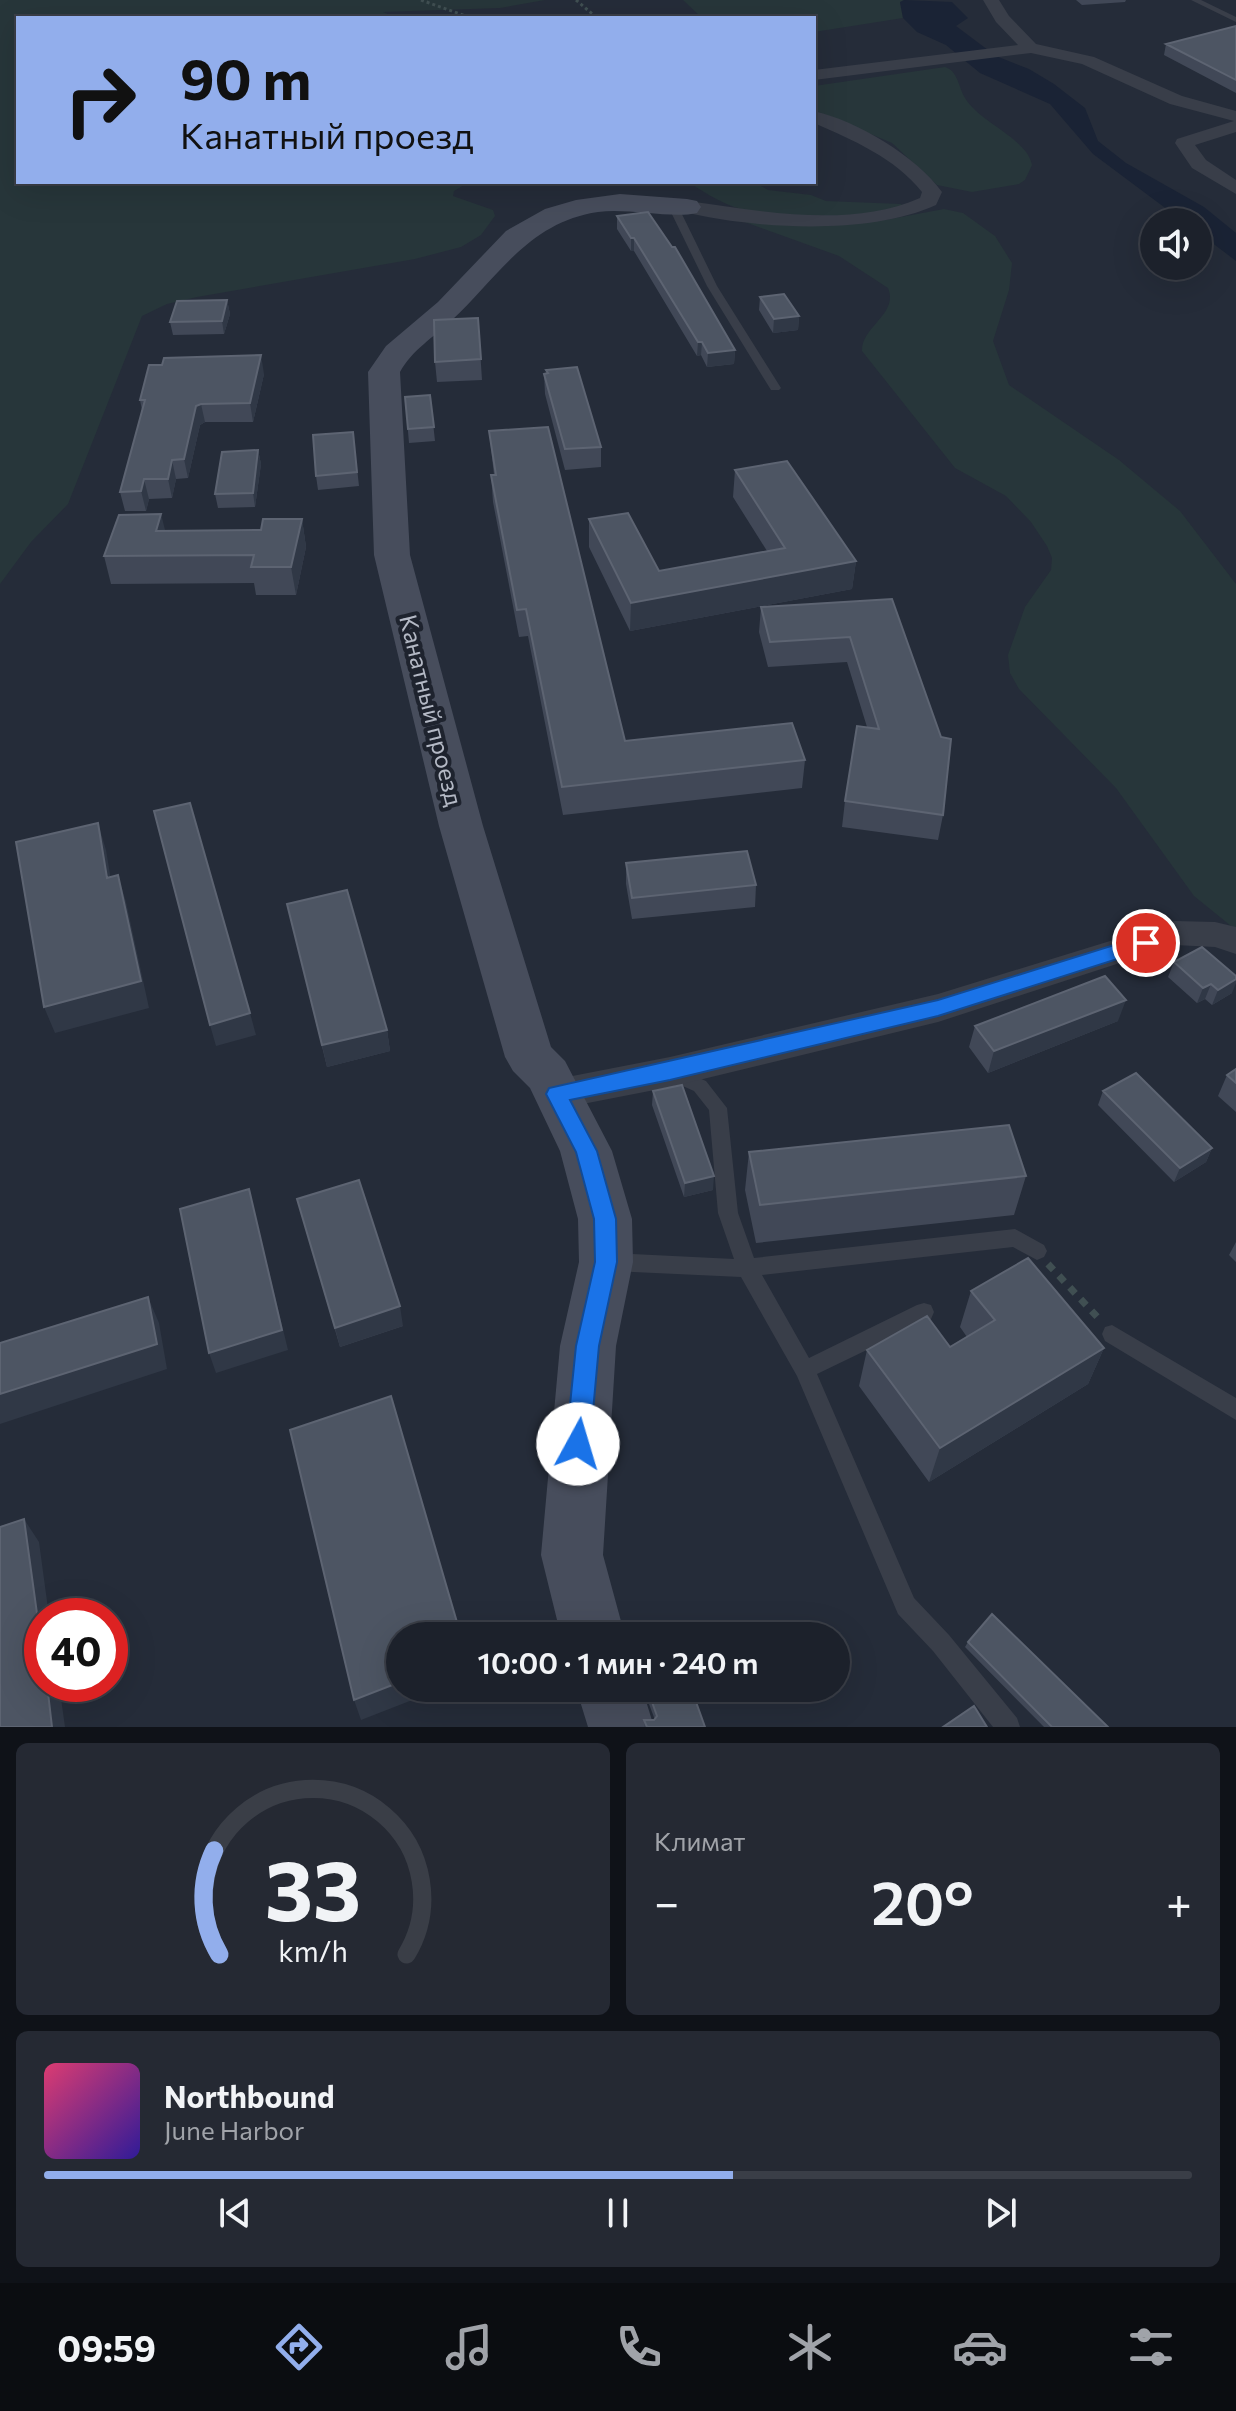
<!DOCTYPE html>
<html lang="ru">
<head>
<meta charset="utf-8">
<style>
  :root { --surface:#1c212b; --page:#252933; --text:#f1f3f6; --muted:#a0a3a9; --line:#3a3e47; --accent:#92aeec }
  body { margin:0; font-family:Commissioner,sans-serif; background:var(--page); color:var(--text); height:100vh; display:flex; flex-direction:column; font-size:30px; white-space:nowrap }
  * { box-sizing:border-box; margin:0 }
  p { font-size:26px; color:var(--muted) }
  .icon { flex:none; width:44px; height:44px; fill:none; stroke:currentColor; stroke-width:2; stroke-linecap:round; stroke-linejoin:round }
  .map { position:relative; height:1727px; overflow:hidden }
  .side { display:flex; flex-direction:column; gap:16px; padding:16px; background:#0f1218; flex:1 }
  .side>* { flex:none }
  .guide { position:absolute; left:16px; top:16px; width:800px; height:168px; border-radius:0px; box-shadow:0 8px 32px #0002,0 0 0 2px var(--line); background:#92aeec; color:#111; overflow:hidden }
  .tools { position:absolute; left:1140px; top:208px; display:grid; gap:16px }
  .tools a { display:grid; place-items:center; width:72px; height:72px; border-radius:50%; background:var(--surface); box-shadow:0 8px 32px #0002,0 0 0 2px var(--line); font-size:40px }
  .speed { position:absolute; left:24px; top:1598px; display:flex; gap:16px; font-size:40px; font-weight:700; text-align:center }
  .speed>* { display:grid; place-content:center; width:104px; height:104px; border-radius:50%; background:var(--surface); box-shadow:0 8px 32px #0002,0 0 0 2px var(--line); line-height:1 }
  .speed .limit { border:12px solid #d22; background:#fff; color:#111 }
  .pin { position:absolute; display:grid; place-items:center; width:68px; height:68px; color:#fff; margin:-34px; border:4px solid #fff; border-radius:50%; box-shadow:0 2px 8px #0007 }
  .me { position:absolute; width:88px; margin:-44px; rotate:6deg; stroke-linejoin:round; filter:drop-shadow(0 0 6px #0008) }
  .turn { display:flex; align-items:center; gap:28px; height:168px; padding:0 32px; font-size:36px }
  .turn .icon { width:104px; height:104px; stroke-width:2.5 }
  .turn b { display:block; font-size:56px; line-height:68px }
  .big { font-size:60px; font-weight:600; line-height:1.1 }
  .side .tile { flex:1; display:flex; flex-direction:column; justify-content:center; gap:12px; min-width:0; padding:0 28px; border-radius:12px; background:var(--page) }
  .side .dial { align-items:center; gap:0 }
  .dial svg { height:208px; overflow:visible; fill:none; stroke:var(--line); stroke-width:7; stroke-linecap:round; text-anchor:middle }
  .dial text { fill:var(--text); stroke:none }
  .song { display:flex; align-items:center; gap:24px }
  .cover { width:96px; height:96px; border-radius:12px; background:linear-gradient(135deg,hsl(340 70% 55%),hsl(250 70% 35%)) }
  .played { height:8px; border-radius:4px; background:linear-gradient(90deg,var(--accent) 60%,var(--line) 60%) }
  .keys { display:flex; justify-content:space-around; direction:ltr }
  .heat { display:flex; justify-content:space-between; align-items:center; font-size:44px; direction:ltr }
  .side .tiles { flex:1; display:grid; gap:16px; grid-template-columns:1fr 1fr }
  .tile:last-child { grid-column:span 2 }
  .trip { position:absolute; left:386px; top:1622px; width:464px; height:80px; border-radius:40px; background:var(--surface); box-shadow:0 8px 32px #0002,0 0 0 2px var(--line); font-weight:600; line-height:80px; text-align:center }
  .tabs { display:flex; height:128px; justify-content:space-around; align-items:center; background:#0b0d11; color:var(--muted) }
  .tabs .icon { width:56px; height:56px }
  .tabs .current { color:var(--accent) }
  .tabs b { font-size:36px; color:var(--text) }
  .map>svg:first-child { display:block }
  .green { fill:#27363a }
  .water { fill:#1a2335 }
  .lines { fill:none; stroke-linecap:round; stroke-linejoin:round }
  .path-far1 { stroke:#404f52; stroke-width:3; stroke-dasharray:3 3; stroke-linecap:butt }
  .path { stroke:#404f52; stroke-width:7; stroke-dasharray:8 8; stroke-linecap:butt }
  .lane { fill:#393e49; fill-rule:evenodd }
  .street { fill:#393e49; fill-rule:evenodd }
  .secondary { fill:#474d5c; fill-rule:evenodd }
  .wall { fill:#414857 }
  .shaded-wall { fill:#303846 }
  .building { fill:#4d5563; stroke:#5d6472; stroke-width:2 }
  .route { fill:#1a73e8; stroke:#114b97; stroke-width:2 }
  .labels { text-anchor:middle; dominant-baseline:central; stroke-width:8; stroke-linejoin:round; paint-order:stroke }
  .street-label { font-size:24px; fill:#b4b9c5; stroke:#1e232e }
</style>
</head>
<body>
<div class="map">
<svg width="1236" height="1727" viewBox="0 0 1236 1727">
  <rect width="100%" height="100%" fill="#252c39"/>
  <path class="green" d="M0,0H545L500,8L383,12L397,18H18V182H469L454,191L453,196L493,210L495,216L481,235L461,247L415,259L197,297L167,304L142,316L68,504L31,542L0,584Z
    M683,0H904L900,3L903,18L814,32V18H702Z
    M945,67C958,71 958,86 965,98C980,123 1027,138 1032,165L1025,180L1019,184L972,192L937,185L892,143L814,110V86Z
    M688,182H754L768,190L811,195L826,201L901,204L904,208C856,218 798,220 749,211C727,207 707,194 688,182Z
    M944,209L963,213L995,236L1012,263L1009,290L993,341L1009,385L1119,460L1180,511L1236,584V930L1194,896L1116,788L1019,689L1010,673L1008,655L1025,607L1051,570L1052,558L1047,546L1031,522L1006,496L955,468L862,351C861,327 899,314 888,288L839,256L742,221L885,220Z"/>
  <path class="water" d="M904,0L952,2L968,18L956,26L996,56L1029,69L1054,84L1085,108L1098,141L1126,163L1204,207L1236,233V261L1198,232V222H1184L1093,154L1050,104L980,73L946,45L917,32L903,18L900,2Z"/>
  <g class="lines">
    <path class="path-far1" d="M421,0L471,18
      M576,0L597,18"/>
    <path class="path" d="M1048,1264L1101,1321"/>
    <path class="lane" d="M1191,0H1201L1236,17V22Z
      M672,201L677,204L717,286L781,388L779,390H771L707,286L667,204Z
      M673,1067L706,1081L727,1108L738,1213L754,1258L1015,1229L1044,1245L1047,1251L1044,1257L1037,1260L1013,1247L762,1275L809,1358L917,1305L924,1303L931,1305L934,1312L931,1319L817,1374L914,1598L949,1635L1017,1718L1020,1727H993L933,1651L898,1614L797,1376L741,1277L612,1271L605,1268L602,1262L605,1256L612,1253L734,1259L718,1213L709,1110L694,1091L667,1079L664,1074L667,1069Z
      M1112,1325L1236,1398V1420L1105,1341L1102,1334L1105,1327Z"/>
    <path class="street" d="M983,0H999L1009,16L1036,44L1094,57L1182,96L1236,111V132L1195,145L1206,160L1236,180V194L1192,168L1175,143L1177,139L1234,121L1170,104L1082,64L1031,53L814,80V70L1018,45L996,22Z
      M814,111C857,121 916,156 942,192L936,205C868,236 752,229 680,211L677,207L680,203L687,201C762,211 849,229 920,198L922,192C895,158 853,140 814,123Z
      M1175,921L1215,922L1236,927V954L1215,947L1175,945L938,1022L670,1087L557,1109L544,1104L539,1094L544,1084L557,1079L670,1057L938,994Z"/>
    <path class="secondary" d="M620,194L687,199L697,201L701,207L697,213C672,219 629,208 598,212C529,222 498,277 452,320C434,337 412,350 400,372L410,555L483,826L551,1047L565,1061L612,1151L632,1219L633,1262L616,1346L603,1555L625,1636H561L541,1555L560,1346L579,1262L578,1219L560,1151L530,1088L513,1071L505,1057L439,826L374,555L368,372L386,346L438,302L506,231L545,209L576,200Z
      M576,1688H642L654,1727H588Z"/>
  </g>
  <path class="wall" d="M1076,0H1126L1125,2L1082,5Z
    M1236,26V93L1164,55L1166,44Z
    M617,216L735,350L734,364L707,367L701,355L697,356L634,251H631L617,229Z
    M760,297L799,316L798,330L773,333L759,310Z
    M227,300L230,314L224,334L173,335L170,322Z
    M478,318L482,380L437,382L435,362Z
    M546,370L601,447V467L565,470L545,394L544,374L547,373Z
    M264,374L253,422H205L200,425L188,478L176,479L172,498L149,499L146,511H125L120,492L142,410L140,400Z
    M430,395L435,441L409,443L405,397Z
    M489,431L625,741L805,760L802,788L563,815L528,636L519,637L493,502L491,475H494Z
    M353,432L359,486L318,490L316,476Z
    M258,450L261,464L255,507L218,508L215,494Z
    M735,470L856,561L852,589L630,631L589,547V519L659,571L767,551L733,497Z
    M302,519L306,547L296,595H256L254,583L111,584L104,556L165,530H261Z
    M892,599L943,815L938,840L842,827L845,801L867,727L847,662L768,667L759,632L761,607Z
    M626,863L756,885L755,907L632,919L626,884Z
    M287,904L387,1030L390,1051L327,1067Z
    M1174,962L1232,993L1212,1005L1205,999L1197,1003L1168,977Z
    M1118,1021L988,1073L969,1047L975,1026Z
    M1236,1069V1112L1218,1096L1227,1075Z
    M653,1091L713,1190L684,1197L652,1105Z
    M1103,1091L1212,1148L1206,1162L1174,1182L1098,1105Z
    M749,1152L1026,1176L1014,1215L756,1243L745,1190Z
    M297,1199L403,1326L340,1347Z
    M1236,1242V1262L1229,1255Z
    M971,1291L1104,1348L1088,1384L929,1482L859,1386L867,1350L950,1347L967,1337L960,1327Z
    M968,1642L1108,1727H1044L965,1647Z
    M643,1688H691L705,1727H644V1720H655Z"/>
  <path class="shaded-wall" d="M631,238H634V251H631Z
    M227,300L230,314L224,334L222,321Z
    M799,316L798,330L773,333L774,319Z
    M698,342H702L701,355L697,356Z
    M735,350L734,364L707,367L708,353Z
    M261,355L264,374L253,422L250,403Z
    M201,404L205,422L200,425L188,478L184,459L196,406Z
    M258,450L261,464L255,507L253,493Z
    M172,460L176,479L172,498L168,479Z
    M144,479L149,499L146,511L141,491Z
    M161,514L168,542L156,531Z
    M302,519L306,547L296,595L291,567Z
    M856,561L852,589L630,631L631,603Z
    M98,823L106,850L115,904L107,878Z
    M118,875L126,902L149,1008L55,1033L44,1007Z
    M1236,979V983L1232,993L1212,1005L1218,990Z
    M1211,984L1205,999L1197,1003L1203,988Z
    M1126,1000L1118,1021L988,1073L994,1051Z
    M250,1013L256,1035L216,1046L210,1025Z
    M387,1030L390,1051L327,1067L322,1045Z
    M1212,1148L1206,1162L1174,1182L1180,1168Z
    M714,1176L713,1190L684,1197L685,1183Z
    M249,1189L288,1350L216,1373L209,1353Z
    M148,1297L159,1323L167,1369L0,1424V1394Z
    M400,1306L403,1326L340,1347L335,1328Z
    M1104,1348L1088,1384L929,1482L940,1448Z
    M24,1519L39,1542L49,1616H42V1650Z
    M400,1682V1688H443L361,1720L354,1700Z
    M47,1684H59L65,1727H52Z"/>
  <path class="building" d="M1236,26V80L1166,44Z
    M648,212L672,247H675L735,350L708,353L702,342H698L634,238H631L617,216Z
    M784,294L799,316L774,319L760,297Z
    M227,300L222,321L170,322L177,301Z
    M478,318L481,359L435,362L434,320Z
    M261,355L250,403L201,404L196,406L184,459L172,460L168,479H144L141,491L120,492L145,400H140L149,365H162L164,358Z
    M577,367L601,447L565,449L544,374L548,373L546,370Z
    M430,395L434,427L408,429L405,397Z
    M548,427L625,741L792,723L805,760L562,787L526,609L517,610L491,475H496L489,431Z
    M353,432L357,472L316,476L313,435Z
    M258,450L253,493L215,494L222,452Z
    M787,461L856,561L631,603L589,519L628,513L659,571L785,548L735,470Z
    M161,514L156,531L261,530L263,519H302L291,567H251L254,555L104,556L119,515Z
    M892,599L941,737L951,739L943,815L845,801L857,726L879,729L850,637L770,642L761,607Z
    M190,803L250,1013L210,1025L154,811Z
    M98,823L107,878L118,875L141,981L44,1007L16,842Z
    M747,851L756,885L632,898L626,863Z
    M347,890L387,1030L322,1045L287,904Z
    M1202,947L1236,976V979L1218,990L1211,984L1203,988L1174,962Z
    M1105,976L1126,1000L994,1051L975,1026Z
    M1236,1069V1083L1227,1075Z
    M1136,1073L1212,1148L1180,1168L1103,1091Z
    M682,1085L714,1176L685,1183L653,1091Z
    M1009,1125L1026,1176L760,1205L749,1152Z
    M359,1180L400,1306L335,1328L297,1199Z
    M249,1189L282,1330L209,1353L180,1209Z
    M1028,1258L1104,1348L940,1448L867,1350L927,1316L950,1347L995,1320L971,1291Z
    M148,1297L157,1344L0,1394V1343Z
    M391,1396L461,1636H400V1682L354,1700L290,1430Z
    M24,1519L42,1650V1684H47L52,1727H0V1527Z
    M992,1614L1108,1727H1052L968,1642Z
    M647,1688H691L705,1727H647L644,1720H654L657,1716Z
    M974,1706L987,1727H943Z"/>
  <path class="route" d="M1146,935L1155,943L1152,948L938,1016L670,1080L570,1100L597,1151L616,1219L617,1262L599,1346L590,1444L587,1453L578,1456L569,1453L566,1444L576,1346L595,1262L594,1219L576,1152L546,1094L549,1088L938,1000Z"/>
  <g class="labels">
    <g class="street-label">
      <text transform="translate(432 710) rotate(76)">Канатный проезд</text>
    </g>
  </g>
</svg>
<div class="tools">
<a><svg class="icon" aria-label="sound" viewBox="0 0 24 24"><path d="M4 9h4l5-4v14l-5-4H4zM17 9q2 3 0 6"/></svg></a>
</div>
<div class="speed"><div class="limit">40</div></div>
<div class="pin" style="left:1146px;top:943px;background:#d93025"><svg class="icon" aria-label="arrive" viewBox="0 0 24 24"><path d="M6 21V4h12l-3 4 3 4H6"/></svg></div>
<svg class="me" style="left:578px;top:1444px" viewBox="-20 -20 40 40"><circle r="19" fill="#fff"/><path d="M0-13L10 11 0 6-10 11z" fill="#1a73e8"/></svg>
<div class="trip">10:00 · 1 мин · 240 m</div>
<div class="guide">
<div class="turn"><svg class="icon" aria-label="right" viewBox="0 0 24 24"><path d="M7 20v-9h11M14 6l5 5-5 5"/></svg><div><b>90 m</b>Канатный проезд</div></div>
</div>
</div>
<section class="side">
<div class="tiles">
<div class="tile dial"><svg viewBox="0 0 100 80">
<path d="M14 69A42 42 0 1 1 86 69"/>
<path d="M14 69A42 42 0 0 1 12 29" stroke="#92aeec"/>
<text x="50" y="56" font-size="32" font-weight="700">33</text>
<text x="50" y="72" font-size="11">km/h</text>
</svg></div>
<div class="tile"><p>Климат</p>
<div class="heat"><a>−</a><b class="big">20°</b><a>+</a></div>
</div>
<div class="tile">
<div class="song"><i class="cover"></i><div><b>Northbound</b><p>June Harbor</p></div></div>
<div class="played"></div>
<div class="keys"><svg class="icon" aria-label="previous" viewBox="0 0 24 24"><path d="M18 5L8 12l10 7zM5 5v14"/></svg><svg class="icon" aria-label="pause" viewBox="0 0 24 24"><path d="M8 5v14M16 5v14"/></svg><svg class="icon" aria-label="next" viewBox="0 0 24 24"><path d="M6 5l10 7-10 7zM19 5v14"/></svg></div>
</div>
</div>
</section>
<nav class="tabs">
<b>09:59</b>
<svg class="icon current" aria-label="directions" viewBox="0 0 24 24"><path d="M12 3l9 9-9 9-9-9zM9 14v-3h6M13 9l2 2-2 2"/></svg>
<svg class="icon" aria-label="music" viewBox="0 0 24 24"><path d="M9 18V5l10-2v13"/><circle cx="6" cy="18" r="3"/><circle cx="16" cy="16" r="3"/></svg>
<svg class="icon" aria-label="phone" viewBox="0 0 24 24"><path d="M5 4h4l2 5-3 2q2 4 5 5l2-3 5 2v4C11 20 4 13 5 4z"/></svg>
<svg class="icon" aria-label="climate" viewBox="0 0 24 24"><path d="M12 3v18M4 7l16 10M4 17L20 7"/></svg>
<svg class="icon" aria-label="car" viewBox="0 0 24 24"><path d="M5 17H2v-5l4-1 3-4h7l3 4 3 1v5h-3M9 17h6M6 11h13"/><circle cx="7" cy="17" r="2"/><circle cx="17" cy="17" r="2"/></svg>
<svg class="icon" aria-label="filters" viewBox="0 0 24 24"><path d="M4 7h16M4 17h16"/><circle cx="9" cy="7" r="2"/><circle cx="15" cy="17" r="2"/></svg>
</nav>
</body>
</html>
